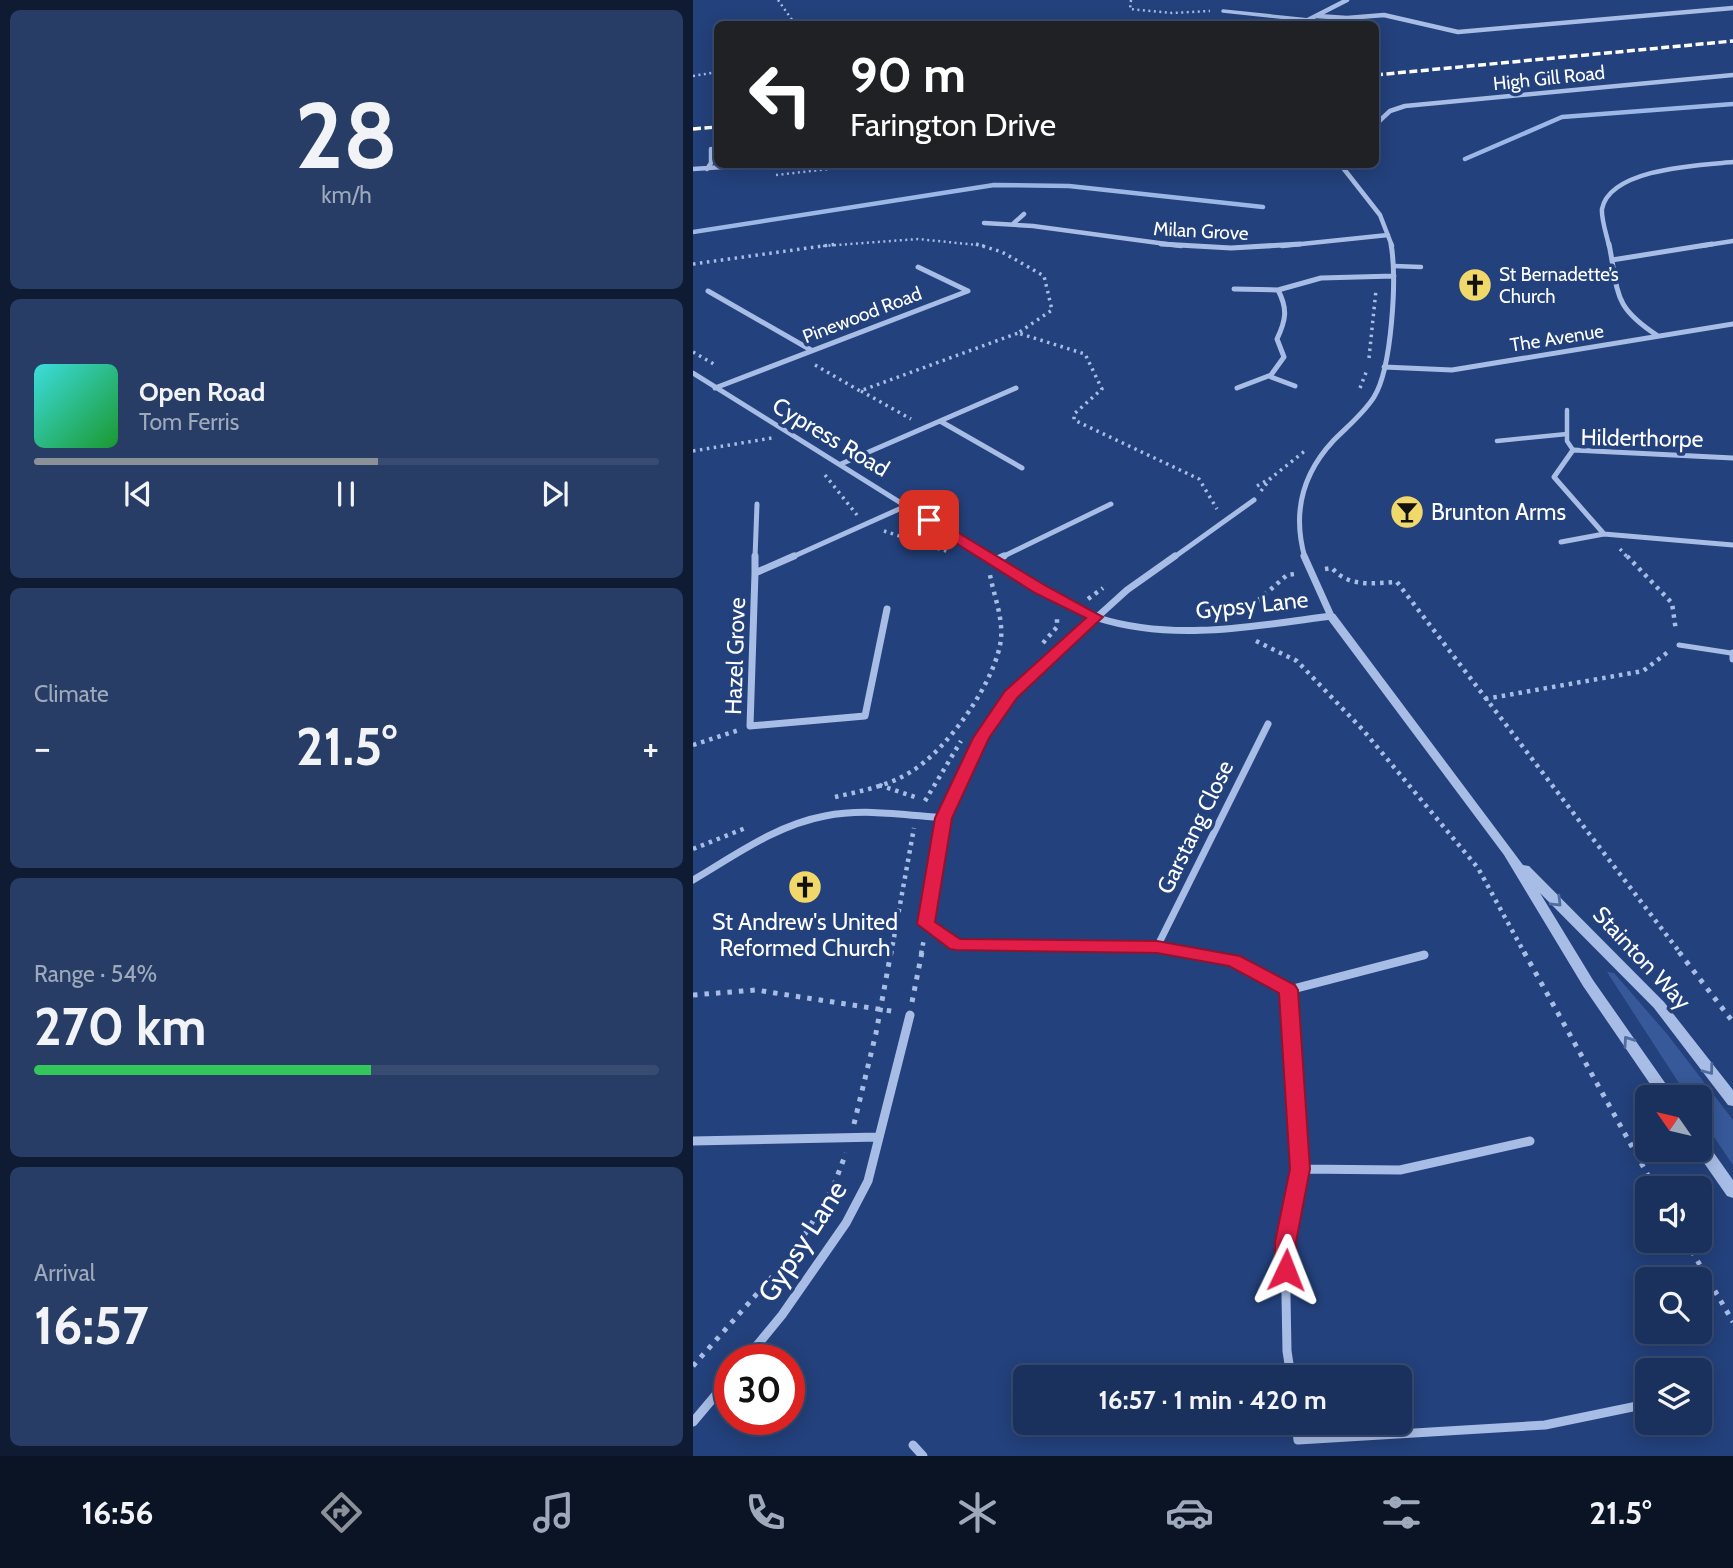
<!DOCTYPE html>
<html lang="en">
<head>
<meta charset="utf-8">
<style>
  :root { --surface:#1a315d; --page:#273d66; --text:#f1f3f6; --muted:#9fa9bc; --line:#384c72; --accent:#8c9099 }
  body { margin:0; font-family:Cabin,sans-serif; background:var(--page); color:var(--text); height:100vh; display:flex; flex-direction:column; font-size:26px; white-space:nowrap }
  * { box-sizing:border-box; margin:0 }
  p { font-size:23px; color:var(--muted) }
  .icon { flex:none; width:38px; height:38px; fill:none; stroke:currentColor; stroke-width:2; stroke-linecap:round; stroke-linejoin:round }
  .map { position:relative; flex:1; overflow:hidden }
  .drawer { display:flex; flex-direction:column; gap:10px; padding:10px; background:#0e1b33; width:693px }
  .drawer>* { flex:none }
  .top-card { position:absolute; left:21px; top:21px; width:665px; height:147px; border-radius:10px; box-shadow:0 4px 18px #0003,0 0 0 2px var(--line); background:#202124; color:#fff; overflow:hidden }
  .needle { width:46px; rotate:304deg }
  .buttons { position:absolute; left:942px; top:1085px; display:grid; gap:14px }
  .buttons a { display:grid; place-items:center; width:77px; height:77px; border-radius:10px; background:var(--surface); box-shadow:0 4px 18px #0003,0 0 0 2px var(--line); font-size:35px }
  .speed { position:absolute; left:21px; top:1344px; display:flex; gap:14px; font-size:35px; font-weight:700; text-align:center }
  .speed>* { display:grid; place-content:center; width:91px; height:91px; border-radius:50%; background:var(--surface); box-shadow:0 4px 18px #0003,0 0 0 2px var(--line); line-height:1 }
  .speed .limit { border:10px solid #d22; background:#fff; color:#111 }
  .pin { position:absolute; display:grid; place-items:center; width:60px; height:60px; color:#fff; margin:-30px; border-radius:14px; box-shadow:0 4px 10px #0006 }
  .me { position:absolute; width:77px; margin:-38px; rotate:2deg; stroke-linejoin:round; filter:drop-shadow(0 0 5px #0008) }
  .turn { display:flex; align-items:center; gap:24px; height:147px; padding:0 21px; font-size:32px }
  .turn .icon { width:91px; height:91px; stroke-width:2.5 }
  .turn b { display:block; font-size:49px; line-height:60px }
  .big { font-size:52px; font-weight:800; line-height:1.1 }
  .drawer .tile { flex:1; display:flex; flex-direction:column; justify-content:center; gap:10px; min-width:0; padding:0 24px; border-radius:10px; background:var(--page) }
  .drawer .dial { align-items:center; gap:0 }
  .dial b { font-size:91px; line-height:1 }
  .song { display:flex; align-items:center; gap:21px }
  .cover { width:84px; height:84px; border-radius:10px; background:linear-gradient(135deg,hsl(180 70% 55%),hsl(130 70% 35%)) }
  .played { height:7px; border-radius:4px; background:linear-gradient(90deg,var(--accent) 55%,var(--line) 55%) }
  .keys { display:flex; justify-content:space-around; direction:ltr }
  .heat { display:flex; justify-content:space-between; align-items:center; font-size:38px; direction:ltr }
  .charge { height:10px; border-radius:5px; background:linear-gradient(90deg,#34c759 54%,var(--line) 0) }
  .trip { position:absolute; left:320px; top:1365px; width:399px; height:70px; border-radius:10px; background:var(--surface); box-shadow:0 4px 18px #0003,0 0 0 2px var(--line); font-weight:800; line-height:70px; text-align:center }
  .dock { display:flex; height:112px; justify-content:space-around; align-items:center; background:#0a1425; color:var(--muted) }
  .dock .icon { width:49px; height:49px }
  .dock .active { color:var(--accent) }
  .dock b { font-size:32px; color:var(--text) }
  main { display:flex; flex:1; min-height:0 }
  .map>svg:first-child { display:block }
  .green { fill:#37599a }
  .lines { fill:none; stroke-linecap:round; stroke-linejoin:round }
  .stream { stroke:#9cb6e6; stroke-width:4.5 }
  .path-far3 { stroke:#a8bde5; stroke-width:2.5; stroke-dasharray:2 3.5; stroke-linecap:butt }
  .path-far2 { stroke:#a8bde5; stroke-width:3.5; stroke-dasharray:2.5 4.5; stroke-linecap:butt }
  .path-far1 { stroke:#a8bde5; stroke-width:4.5; stroke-dasharray:3.5 5; stroke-linecap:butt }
  .path { stroke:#a8bde5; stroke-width:5; stroke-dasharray:4.5 7; stroke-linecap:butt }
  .service-far2 { stroke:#a8bde5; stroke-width:3.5 }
  .service-far1 { stroke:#a8bde5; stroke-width:4.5 }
  .service { stroke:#a8bde5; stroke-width:5 }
  .minor-far3 { stroke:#a8bde5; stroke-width:4.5 }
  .minor-far2 { stroke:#a8bde5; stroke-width:5 }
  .minor-far1 { stroke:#a8bde5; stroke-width:7 }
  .minor { stroke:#a8bde5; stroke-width:9 }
  .tertiary { fill:#a8bde5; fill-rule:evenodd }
  .rail { stroke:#fff; stroke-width:3.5; stroke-dasharray:8 3.5; stroke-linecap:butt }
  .oneway { stroke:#526ca1 }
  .route { fill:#e11d48; stroke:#92132f; stroke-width:2 }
  .labels { text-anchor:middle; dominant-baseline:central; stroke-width:7; stroke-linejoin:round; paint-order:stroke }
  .far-street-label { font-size:19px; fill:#fff; stroke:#23417c }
  .far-poi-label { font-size:19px; fill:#fff; stroke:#23417c; text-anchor:start }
  .street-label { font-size:23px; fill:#fff; stroke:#23417c }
  .poi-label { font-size:23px; fill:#fff; stroke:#23417c; text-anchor:start }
  .near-street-label { font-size:28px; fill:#fff; stroke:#23417c }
</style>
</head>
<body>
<main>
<section class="drawer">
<div class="tile dial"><b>28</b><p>km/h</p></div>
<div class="tile">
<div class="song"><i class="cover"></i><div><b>Open Road</b><p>Tom Ferris</p></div></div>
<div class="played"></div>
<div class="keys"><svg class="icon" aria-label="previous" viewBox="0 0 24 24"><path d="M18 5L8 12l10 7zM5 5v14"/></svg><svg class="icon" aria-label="pause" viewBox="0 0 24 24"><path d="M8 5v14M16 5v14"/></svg><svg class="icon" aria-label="next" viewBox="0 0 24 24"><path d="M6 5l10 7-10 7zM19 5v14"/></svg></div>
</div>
<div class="tile"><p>Climate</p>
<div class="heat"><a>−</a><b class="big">21.5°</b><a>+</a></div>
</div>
<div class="tile"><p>Range · 54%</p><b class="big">270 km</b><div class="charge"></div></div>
<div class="tile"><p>Arrival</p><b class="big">16:57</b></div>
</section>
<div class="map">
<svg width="1040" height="1456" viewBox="0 0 1040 1456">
  <rect width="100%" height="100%" fill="#23417c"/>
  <path class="green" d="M914,972L921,973L974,1034L1040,1120V1165L1006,1115V1097H995Z"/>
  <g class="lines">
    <path class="stream" d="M772,159L869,117L1040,104
      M0,232L301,185L376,186L570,207"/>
    <path class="path-far3" d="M85,0L102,24
      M438,0L437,9L479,13L517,11
      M0,76L24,72
      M83,175L180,164
      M130,246L225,239L294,246"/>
    <path class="path-far2" d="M283,244L309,252L351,276L359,310L325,333L392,354L409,389L381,414V420L506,479L524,509
      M0,264L144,244
      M0,352L24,366
      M676,358L683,290
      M122,365L167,391L325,333
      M667,388L674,370
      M168,391L218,419
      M0,451L79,438
      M132,475L164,515
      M564,486L578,478
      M568,491L578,478L613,450
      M191,531L256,552
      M927,549L935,558"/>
    <path class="path-far1" d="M934,556L979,603L983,631
      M632,569L639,568C656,588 681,583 704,582L988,954
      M395,599L410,588
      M552,612L594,575L602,574
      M563,641L604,661L670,730L785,868L832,954
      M350,643L364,627V618L367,617
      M792,699L950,671L975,652
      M0,745L46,730
      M186,785L225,798
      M142,797C168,791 196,786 219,771C255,749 303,681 308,639C310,617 301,596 297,575
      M232,801L268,741
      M0,849L55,827
      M198,954L221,828
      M228,954L231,939"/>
    <path class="path" d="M831,952L962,1188
      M986,952L1040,1022
      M0,995L63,990L204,1012
      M219,1002L229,952
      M161,1124L183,1033L198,952
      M993,1241L1040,1322
      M0,1366L101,1252L139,1190L153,1153"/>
    <path class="service-far2" d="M530,11L616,20"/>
    <path class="service-far1" d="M701,266L728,267
      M874,410V441L880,450
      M804,441L874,434"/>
    <path class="service" d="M986,645L1038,653"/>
    <path class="minor-far3" d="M624,16L654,18L691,15L765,32L1040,8
      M607,24L654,0
      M682,125L697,111L712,106L1040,75
      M647,164L687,215L699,246
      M0,169L75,164
      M14,169L18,163V149
      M291,223L340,226L488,246
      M321,223L331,214
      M589,246L695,235
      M916,246C914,236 908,219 909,209C917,168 1008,165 1040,162
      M1008,246L1040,241"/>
    <path class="minor-far2" d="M468,244L538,248L607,244
      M916,244C926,294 919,306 965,336
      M919,260L1019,244
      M541,289L585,290L628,278L701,276
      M15,291L118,350
      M691,367L759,370L1040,324
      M0,373L296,558
      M578,377L602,386
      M22,388L275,291L225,267
      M544,388L578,375L591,357L584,339C593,320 595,309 585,290
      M247,421L323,388
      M148,464L247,421L329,468
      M911,534L861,477L880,450L1040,458
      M868,542L911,534L1040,545
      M62,558L64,504
      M97,558L213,506
      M307,558L418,504
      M480,558L561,500
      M612,558C599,513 609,474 641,440C655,426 671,413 681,397C699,368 704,278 698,244"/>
    <path class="minor-far1" d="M101,556L62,573L57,726L172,716L194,609
      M293,556C328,578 365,605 405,618C481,642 562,626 638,616L611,556
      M482,556L434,590L318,695L288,738L251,818L233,924L263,945L464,947L500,954
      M302,560L311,556
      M62,573V556
      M1040,653V659
      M0,880C41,856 83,825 132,816C171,808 212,815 251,818
      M464,947L575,724"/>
    <path class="minor" d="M490,952L541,961L596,990L607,1169L592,1242L594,1351L598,1377
      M596,990L731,955
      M0,1141L186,1137
      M607,1169L707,1170L837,1141
      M52,1360L89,1315L153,1223L175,1181L217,1015
      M0,1422L37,1378
      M603,1423L605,1440L852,1425L954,1404
      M220,1445L230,1456"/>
    <path class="tertiary" d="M638,613L642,614L830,865L836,866L971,1002L1040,1090V1106L1035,1105L961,1008L847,893L900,980L982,1097H966L890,986L811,855L634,618L632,616L634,614Z
      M1006,1137L1011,1139L1040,1180V1198L1034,1196L1002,1150H1006Z"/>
    <path class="rail" d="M682,75L1040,41
      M0,129L24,127"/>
  </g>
  <defs><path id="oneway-chevron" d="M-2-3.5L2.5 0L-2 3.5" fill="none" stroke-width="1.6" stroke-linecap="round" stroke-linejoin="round" transform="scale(1.75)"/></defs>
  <g class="oneway">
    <use href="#oneway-chevron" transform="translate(864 902) rotate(45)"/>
    <use href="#oneway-chevron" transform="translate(935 1041) rotate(-125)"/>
    <use href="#oneway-chevron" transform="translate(1016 1070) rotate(53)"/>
  </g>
  <path class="route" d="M236,515L353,586L410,617L324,698L296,738L259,818L242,922L267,939L464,941L547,956L602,985L605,990L617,1169L603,1242L604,1270L600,1275L593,1278L585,1275L582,1270V1242L597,1169L586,993L536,966L464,953L263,950L257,949L224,924L242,818L280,738L312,691L393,618L342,593L231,523L229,520Z"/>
  <defs>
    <g id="church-disc" transform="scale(1.75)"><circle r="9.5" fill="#f0d86b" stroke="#23417c"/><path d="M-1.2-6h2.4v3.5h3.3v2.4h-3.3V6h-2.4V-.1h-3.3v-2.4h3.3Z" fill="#111"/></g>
    <g id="bar-disc" transform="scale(1.75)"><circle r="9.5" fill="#f0d86b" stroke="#23417c"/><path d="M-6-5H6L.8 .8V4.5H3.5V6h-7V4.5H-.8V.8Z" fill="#111"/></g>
  </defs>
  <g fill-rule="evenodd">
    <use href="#church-disc" x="782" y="285"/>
    <use href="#bar-disc" x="714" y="512"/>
    <use href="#church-disc" x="112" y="887"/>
  </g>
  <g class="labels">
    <g class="far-street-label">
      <text transform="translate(856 78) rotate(-6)">High Gill Road</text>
      <text transform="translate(508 231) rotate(3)">Milan Grove</text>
      <text transform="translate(169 315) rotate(-21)">Pinewood Road</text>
      <text transform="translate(864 338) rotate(-9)">The Avenue</text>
    </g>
    <g class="far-poi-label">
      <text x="806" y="274">St Bernadette’s<tspan x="806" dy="22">Church</tspan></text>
    </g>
    <g class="street-label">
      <text transform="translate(138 437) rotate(31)">Cypress Road</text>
      <text transform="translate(949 438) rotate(1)">Hilderthorpe</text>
      <text transform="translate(559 605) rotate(-6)">Gypsy Lane</text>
      <text transform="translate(42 656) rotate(-88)">Hazel Grove</text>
      <text transform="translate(502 827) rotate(-64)">Garstang Close</text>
      <text transform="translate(949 958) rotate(47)">Stainton Way</text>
    </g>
    <g class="poi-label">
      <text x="738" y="512">Brunton Arms</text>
      <text x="112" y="922" text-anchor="middle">St Andrew's United<tspan x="112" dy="26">Reformed Church</tspan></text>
    </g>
    <g class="near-street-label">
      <text transform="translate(109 1241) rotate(-57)">Gypsy Lane</text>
    </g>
  </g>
</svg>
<div class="buttons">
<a><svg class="needle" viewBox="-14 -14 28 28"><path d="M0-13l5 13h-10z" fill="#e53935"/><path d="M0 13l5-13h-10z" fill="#9fa9bc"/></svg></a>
<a><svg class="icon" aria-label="sound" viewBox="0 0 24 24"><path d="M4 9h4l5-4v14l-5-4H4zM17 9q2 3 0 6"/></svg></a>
<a><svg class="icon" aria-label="search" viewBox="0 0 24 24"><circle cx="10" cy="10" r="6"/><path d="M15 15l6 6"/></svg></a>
<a><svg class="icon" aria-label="layers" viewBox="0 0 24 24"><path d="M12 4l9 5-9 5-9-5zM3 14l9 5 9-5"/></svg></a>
</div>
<div class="speed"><div class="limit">30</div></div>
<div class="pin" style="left:236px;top:520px;background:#d93025"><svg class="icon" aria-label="arrive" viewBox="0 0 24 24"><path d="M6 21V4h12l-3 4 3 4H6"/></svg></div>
<svg class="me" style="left:593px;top:1270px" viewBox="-20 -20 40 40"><path d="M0-17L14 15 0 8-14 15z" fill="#e11d48" stroke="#fff" stroke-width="4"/></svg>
<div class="trip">16:57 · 1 min · 420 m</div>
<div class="top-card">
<div class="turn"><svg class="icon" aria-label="left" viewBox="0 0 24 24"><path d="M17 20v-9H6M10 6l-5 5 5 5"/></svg><div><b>90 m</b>Farington Drive</div></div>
</div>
</div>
</main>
<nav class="dock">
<b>16:56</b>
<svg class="icon active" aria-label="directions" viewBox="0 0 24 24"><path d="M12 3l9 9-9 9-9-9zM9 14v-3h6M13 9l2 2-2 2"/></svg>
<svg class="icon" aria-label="music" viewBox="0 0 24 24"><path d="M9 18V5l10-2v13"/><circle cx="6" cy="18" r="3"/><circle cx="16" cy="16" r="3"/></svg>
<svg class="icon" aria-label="phone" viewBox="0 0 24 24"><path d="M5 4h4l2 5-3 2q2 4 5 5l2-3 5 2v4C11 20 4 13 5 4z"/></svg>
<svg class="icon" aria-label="climate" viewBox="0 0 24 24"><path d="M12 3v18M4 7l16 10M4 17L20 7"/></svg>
<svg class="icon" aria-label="car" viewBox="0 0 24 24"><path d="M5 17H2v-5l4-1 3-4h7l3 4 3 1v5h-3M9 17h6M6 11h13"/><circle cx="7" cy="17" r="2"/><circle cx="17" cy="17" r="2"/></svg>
<svg class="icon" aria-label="filters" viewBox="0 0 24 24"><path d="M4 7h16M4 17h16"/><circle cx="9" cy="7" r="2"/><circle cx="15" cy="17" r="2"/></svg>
<b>21.5°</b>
</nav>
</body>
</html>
